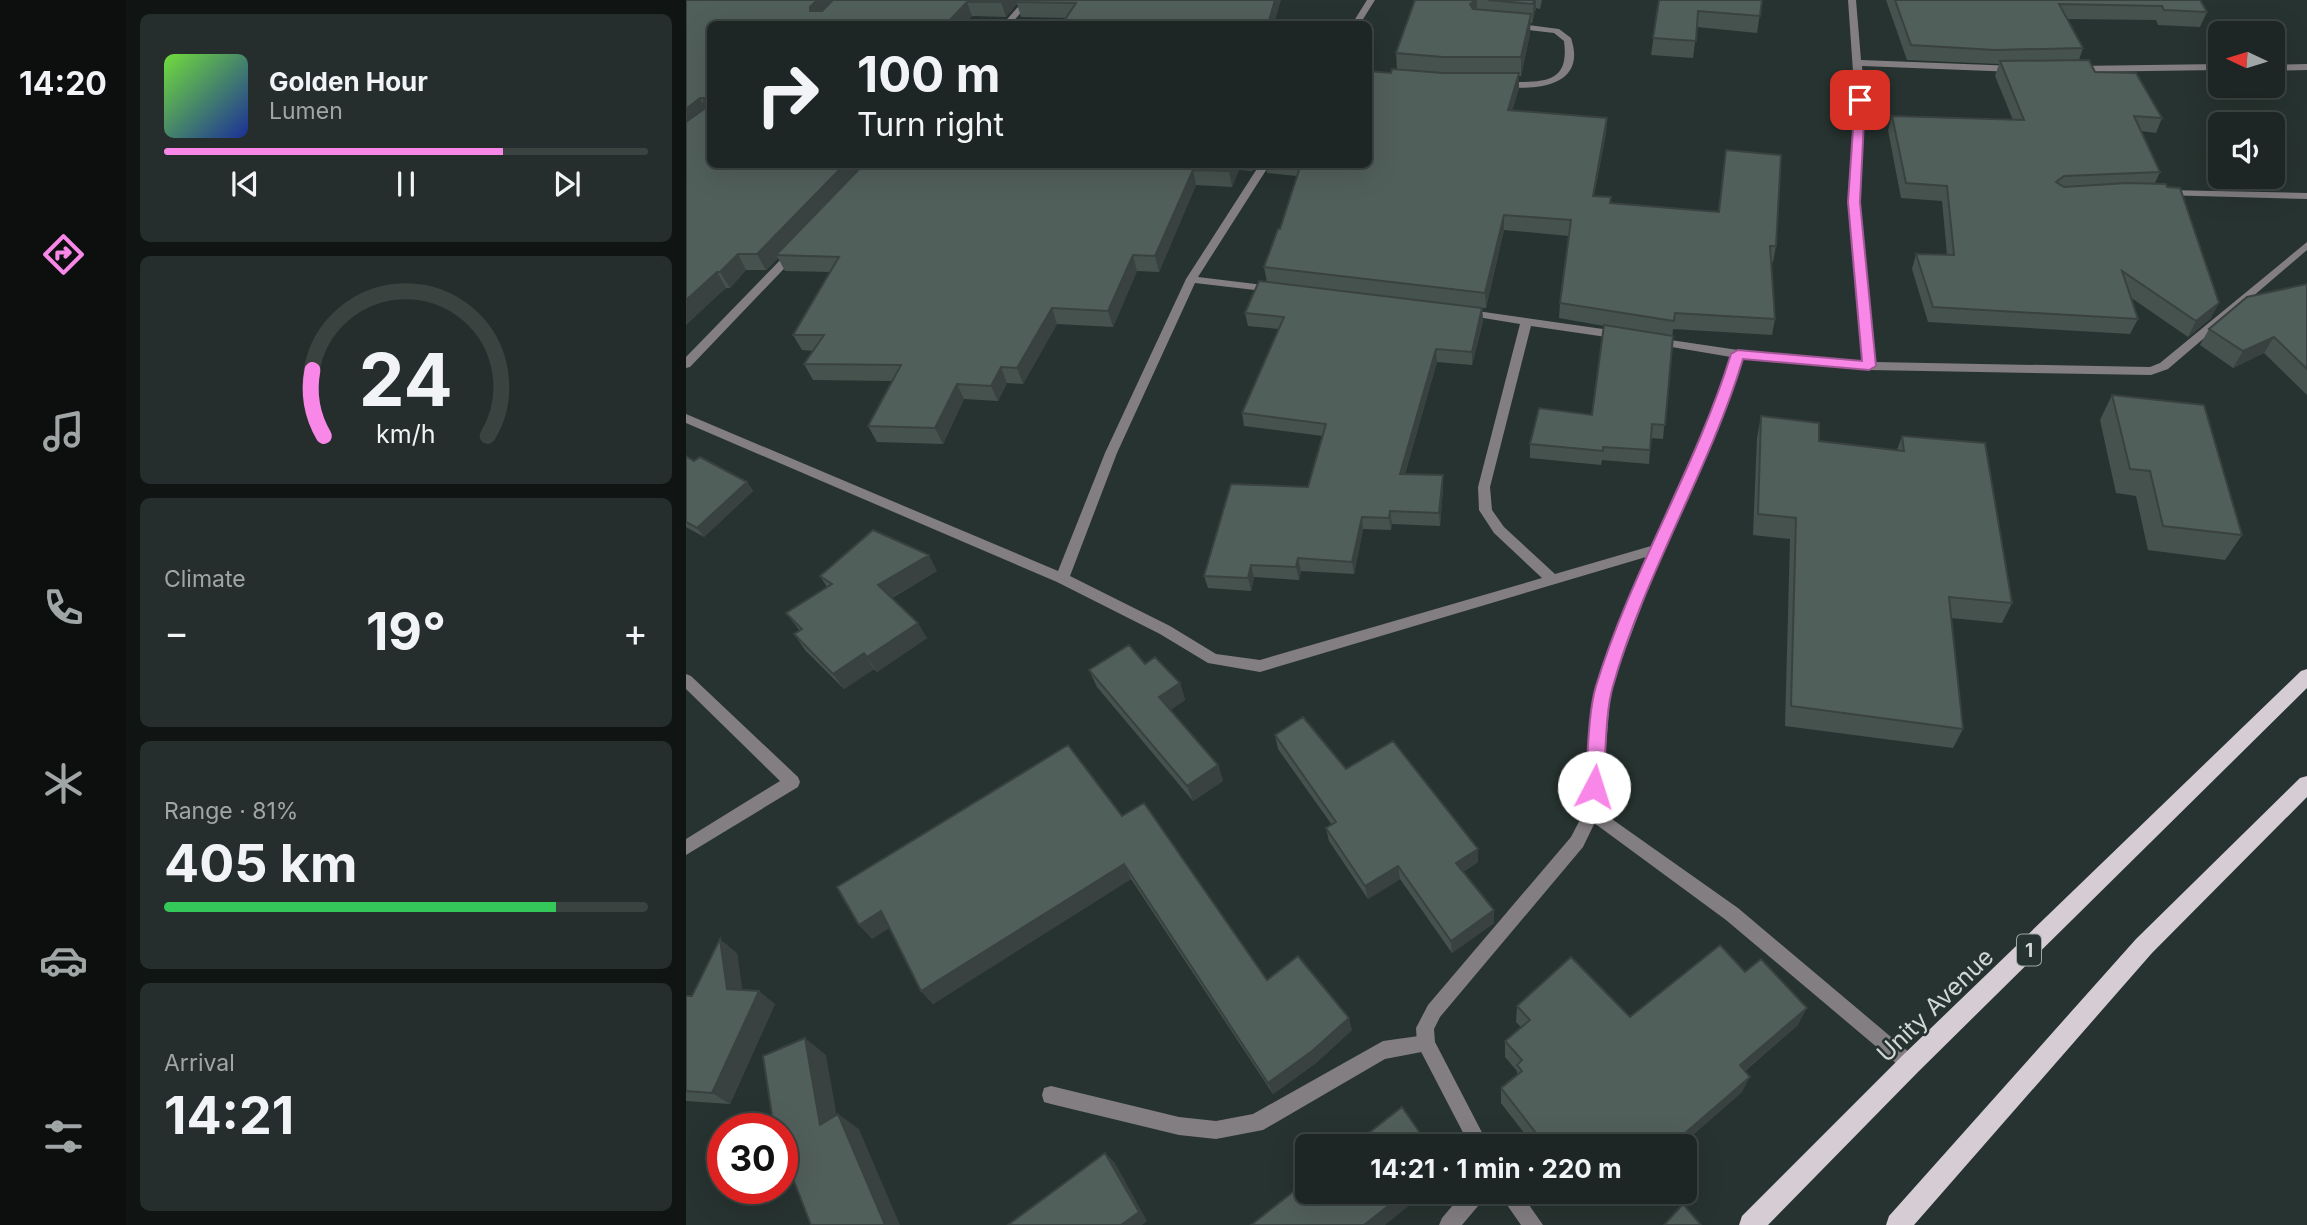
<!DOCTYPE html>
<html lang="en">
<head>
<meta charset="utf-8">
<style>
  :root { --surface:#1d2624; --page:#252e2c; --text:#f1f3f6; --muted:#a0a5a6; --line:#3b4341; --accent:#f987e8 }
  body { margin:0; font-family:Inter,sans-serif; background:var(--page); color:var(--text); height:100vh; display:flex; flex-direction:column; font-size:26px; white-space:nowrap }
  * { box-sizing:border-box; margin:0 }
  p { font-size:23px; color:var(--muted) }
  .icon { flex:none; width:38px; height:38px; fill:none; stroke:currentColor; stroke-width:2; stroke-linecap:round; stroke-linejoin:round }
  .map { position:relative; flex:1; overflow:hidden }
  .drawer { display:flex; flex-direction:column; gap:14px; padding:14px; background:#101514; width:560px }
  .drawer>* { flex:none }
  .top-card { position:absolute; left:21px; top:21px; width:665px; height:147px; border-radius:10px; box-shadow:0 7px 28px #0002,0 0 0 2px var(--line); background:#1d2624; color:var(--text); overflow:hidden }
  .needle { width:46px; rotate:274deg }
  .tools { position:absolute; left:1522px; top:21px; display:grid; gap:14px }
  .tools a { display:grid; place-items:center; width:77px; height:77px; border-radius:10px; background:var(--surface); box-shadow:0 7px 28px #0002,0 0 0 2px var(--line); font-size:35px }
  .speed { position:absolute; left:21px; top:1113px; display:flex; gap:14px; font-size:35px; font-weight:700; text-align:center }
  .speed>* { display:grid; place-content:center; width:91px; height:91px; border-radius:50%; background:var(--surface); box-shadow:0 7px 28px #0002,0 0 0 2px var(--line); line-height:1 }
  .speed .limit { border:10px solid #d22; background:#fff; color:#111 }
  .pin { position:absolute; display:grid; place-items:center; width:60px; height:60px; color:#fff; margin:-30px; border-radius:14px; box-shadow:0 4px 10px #0006 }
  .me { position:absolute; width:77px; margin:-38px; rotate:5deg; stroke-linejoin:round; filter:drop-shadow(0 0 5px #0008) }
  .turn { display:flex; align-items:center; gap:24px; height:147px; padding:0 35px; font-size:32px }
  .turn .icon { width:91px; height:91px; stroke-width:2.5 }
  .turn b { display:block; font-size:49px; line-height:60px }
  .big { font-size:52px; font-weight:700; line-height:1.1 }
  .drawer .tile { flex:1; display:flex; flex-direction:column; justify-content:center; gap:10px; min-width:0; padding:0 24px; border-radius:10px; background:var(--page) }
  .drawer .dial { align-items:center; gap:0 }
  .dial svg { height:182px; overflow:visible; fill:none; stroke:var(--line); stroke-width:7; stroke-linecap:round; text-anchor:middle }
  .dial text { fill:var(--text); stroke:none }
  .song { display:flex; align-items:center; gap:21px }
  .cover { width:84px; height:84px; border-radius:10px; background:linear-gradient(135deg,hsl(100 70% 55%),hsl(230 70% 35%)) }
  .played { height:7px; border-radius:4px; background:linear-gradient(90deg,var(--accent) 70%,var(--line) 70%) }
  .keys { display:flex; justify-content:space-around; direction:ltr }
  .heat { display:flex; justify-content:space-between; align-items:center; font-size:38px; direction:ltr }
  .charge { height:10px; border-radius:5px; background:linear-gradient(90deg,#34c759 81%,var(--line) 0) }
  .trip { position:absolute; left:609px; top:1134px; width:402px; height:70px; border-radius:10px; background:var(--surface); box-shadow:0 7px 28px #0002,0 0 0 2px var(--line); font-weight:700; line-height:70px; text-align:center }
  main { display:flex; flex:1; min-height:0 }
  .dock { display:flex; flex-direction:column; width:126px; justify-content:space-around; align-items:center; background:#0c0f0e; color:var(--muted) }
  .dock .icon { width:49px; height:49px }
  .dock .on { color:var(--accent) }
  .dock b { font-size:32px; color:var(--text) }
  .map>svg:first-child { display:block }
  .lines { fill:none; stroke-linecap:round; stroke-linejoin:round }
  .lane { fill:#837e82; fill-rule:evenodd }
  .street { fill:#837e82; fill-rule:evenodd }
  .primary { fill:#d6ccd3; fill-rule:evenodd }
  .wall { fill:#46524e }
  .shaded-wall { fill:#394240 }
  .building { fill:#515f5b; stroke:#394240; stroke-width:2 }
  .route { fill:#f987e8; stroke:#a25897; stroke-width:2 }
  .labels { text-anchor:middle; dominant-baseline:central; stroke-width:5; stroke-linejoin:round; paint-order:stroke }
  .shield { fill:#273330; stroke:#9da6a4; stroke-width:2 }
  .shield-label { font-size:19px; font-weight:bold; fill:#d0d7d5 }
  .near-street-label { font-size:24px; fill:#d0d7d5; stroke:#273330 }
</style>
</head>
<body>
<main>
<nav class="dock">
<b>14:20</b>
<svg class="icon on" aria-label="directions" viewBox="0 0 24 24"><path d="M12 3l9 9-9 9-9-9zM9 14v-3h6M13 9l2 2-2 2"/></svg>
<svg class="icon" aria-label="music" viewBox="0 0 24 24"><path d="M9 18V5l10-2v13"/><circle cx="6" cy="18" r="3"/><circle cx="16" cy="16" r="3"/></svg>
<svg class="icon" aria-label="phone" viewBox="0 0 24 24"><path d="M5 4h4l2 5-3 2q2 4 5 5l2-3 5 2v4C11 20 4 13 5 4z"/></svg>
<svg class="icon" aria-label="climate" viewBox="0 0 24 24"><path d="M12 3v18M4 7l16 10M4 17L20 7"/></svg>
<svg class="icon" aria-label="car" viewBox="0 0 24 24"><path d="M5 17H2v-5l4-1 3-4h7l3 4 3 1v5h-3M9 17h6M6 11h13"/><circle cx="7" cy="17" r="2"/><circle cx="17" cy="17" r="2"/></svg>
<svg class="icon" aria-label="filters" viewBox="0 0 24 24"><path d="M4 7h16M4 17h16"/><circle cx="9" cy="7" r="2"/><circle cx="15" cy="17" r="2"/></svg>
</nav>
<section class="drawer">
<div class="tile">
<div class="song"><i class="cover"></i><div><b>Golden Hour</b><p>Lumen</p></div></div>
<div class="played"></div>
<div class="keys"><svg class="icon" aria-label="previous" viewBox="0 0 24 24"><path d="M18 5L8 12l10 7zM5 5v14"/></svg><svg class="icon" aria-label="pause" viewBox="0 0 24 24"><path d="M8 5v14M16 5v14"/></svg><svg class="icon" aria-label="next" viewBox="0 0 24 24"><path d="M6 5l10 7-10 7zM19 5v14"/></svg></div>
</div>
<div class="tile dial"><svg viewBox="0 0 100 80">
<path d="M14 69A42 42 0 1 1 86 69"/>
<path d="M14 69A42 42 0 0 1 9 40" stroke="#f987e8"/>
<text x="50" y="56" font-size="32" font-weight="700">24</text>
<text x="50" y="72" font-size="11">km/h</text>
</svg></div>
<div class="tile"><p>Climate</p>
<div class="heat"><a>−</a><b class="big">19°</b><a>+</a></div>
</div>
<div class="tile"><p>Range · 81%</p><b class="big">405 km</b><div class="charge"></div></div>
<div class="tile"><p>Arrival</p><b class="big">14:21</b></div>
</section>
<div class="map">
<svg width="1621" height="1225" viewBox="0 0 1621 1225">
  <rect width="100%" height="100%" fill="#273330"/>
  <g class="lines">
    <path class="lane" d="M906,805L1052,908L1230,1058L1233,1064L1230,1070L1224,1073L1218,1070L1040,920L900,817L898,812L900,807Z
      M740,1035L746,1038L749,1044L746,1050L699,1059L577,1130L530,1139L493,1135L365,1104L358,1102L356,1095L358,1088L365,1086L493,1117L530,1121L567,1114L697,1041Z"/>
    <path class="street" d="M338,0H346L325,24H317Z
      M681,0H689L674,24H666Z
      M1162,0H1170L1175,60L1330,66L1334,69L1330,72L1176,66L1179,100L1173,202L1188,362L1464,367L1474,363L1621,242V250L1482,369L1465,375L1183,370L1057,358L1042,405L977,549L925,688L914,812L897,847L754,1017L748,1029L749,1042L803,1146H784L731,1044L730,1028L742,1005L885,837L898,812L911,688L960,557L574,672L522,663L474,634L371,582L0,423V414L372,571L419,453L500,279L574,164H584L512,277L587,286L592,289L587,292L509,283L431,453L384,576L484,626L530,654L574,660L856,578L808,533L793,510L792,487L834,324L773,314V310L777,309L938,332L940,335L934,339L845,326L804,487L806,510L818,527L869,574L965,546L1030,405L1045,357L968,344L964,343V337L1052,350L1177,362L1163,202L1169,100Z
      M827,23L873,29L885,38C902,89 846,91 811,86L809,84C816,80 823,82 831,82C864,82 883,79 878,41L868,33L824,28L823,26Z
      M1535,64V70L1389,72L1385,69L1389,66Z
      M1621,64V70L1587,71V65Z
      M1479,190L1621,193V199L1475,195L1474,193Z
      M108,249L113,252L112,254L4,367L0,368V357L104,250Z
      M0,674L5,676L112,777L114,782L112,787L0,855V839L94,781L0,689Z
      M778,1192H801L798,1199L776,1225H753L756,1218Z
      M812,1192H834L857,1225H835Z"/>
    <path class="primary" d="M1621,669V688L1232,1072L1082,1225H1053L1056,1216L1216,1056L1615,671Z
      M1621,776V797L1466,953L1228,1225H1200L1203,1216L1450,939L1614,778Z"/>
  </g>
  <path class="wall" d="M0,0H595L380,18L335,17L331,4L320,17L286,16L278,24H24V164H572L566,171L553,170L546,187L510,185L473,272L451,271L427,327L371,324L337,384L321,383L312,401L278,399L257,444L191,442L182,426L207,381L127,380L118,364L127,351L116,350L107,335L144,272L99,271L92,258L80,270H60L44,288H40L27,299L0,325Z
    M729,0H856L854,9L850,8L846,23H844V34L835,76H833V88L826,111L921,118L920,133L908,196L924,203L1032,212L1040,150L1090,246L1087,262H1085L1089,319L1086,335L987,329L977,439L965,438L963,464L916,460L915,465L844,458V444L906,415L918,326L873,318L874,303L883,236L818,230L800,308H796L797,321L786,365L751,362L719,474L757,475V488L754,526L706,524L705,530L677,529L668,574L615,571L613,580L568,577L565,591L522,588L518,576L622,487L637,436L558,426L556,413L593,329L562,326L559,313L581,282L578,267L594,229L611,176L581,173L580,164H682L705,73L711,69L710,53Z
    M973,0H1076L1071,33L1011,27L1007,58L965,55Z
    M1200,0H1514L1521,12L1514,27L1472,25L1470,20L1381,19L1397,48L1393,60L1476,118L1470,133L1455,131L1474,172L1469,183L1525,318L1502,337L1444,297L1452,319L1444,334L1242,322L1226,269L1230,254L1261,255L1256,201L1215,198L1202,130L1206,116L1327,120L1309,76L1313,64L1221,60Z
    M1621,284V395L1578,353L1547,368L1514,345L1523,329Z
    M1426,395L1556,535L1539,560L1462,550L1450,496L1430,493L1414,420Z
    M1075,416L1133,441L1211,450L1216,436L1326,603L1316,623L1265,618L1277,729L1267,748L1099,726L1104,539L1067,535L1071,438Z
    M0,456L8,461L61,482L67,491L18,537L0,527Z
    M251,571L206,598L241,638L191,672L188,669L158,689L119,650L108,634L114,631L100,613L141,587L134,576Z
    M459,664L494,683L499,700L484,710L532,765L537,781L507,801L411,687L403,670Z
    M589,735L660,769L792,849V862L777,872L808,910V923L766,953L714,879L682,899L643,841L640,828L646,825L592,749Z
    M382,745L436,816L581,980L666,1030L630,1063L587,1094L445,879L247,1004L235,991L203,928L186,939Z
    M51,953L56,990L89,1004L44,1104L0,1101V996H6Z
    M1059,972L1112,1025L1059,1071L1056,1092L994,1146H848L815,1103V1088L831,1075V1071L819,1057V1041L835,1027L830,1022L831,1006L944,1017Z"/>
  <path class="shaded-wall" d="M131,0H152L130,22L124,11V7Z
    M317,0H335L330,2L331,4L320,17L315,2Z
    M589,0H595L588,24H582Z
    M790,0H791V18L784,4Z
    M848,0H850V8L846,23Z
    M281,2L286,16L278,24H260Z
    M845,14L844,34L835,76V57Z
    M833,73V88L822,126V110Z
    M14,98L22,113L0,131V109Z
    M921,118L920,133L905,211L907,196Z
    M159,164H181L90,255L92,258L80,270L71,254Z
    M546,164H552L553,170L546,187L543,171Z
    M565,164H572L566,171Z
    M507,170L510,185L473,272L469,256Z
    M818,215V230L800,308L799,293Z
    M52,254L60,270L44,288L34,272Z
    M447,255L451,271L427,327L422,311Z
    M31,272L40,288L0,325V300Z
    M1533,303L1525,318L1502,337L1510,321Z
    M366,308L371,324L337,384L331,368Z
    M796,308L797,321L786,365V352Z
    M1588,337L1578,353L1547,368L1557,351Z
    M750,349L751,362L715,487L714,474Z
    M315,367L321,383L312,401L305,386Z
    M271,384L278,399L257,444L249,428Z
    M757,475V488L754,526L753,513Z
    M61,482L67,491L18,537L11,528Z
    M704,511L706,524L705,530L703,518Z
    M676,517L677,529L668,574L666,562Z
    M243,555L251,571L201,600L192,585Z
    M612,558L615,571L613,580L610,567Z
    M565,565L568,577L565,591L562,578Z
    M232,623L241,638L191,672L181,657Z
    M178,653L188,669L158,689L147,674Z
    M494,683L499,700L479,714L473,697Z
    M532,765L537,781L507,801L501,786Z
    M792,849V862L770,876V863Z
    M438,864L445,879L247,1004L235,991Z
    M712,866L714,879L682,899L679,886Z
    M808,910V923L766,953L765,941Z
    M195,911L207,925L186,939L173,925Z
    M34,939L51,953L58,1002L41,989Z
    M73,991L89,1004L44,1104L26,1093Z
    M1121,1008L1112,1025L1047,1080L1054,1065Z
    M663,1018L666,1030L630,1063L587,1094L582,1083Z
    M119,1038L140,1055L155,1140L134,1125Z
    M1064,1077L1056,1092L994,1146H984Z
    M152,1114L173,1129L214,1225H199Z
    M419,1153L429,1163L461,1221L456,1225H435Z
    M720,1192H740L699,1225H678Z"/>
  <path class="building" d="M0,0H131L124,7V11H136L147,0H317L315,2H281L260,24H24V164H159L71,254H52L34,272H31L0,300V122L18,109V98H14L0,109Z
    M332,0H589L582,24H376L390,3L330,2Z
    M729,0H790L784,4L787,9L845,14L835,57H757L710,53Z
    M802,0H848L847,4Z
    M973,0H1076L1074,16L1012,11L1010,41L967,38Z
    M1209,0H1514L1521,12L1478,10L1476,6L1373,4L1397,48L1309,50L1225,45Z
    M1403,60L1409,72L1450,73L1476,118L1448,116L1474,172L1378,176L1370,182L1378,187L1441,183L1480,184L1481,187L1494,188L1533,303L1510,321L1436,271L1452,319L1247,307L1230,254L1268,255L1261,186L1220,183L1206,116L1338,120L1314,61Z
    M706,69L757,73H833L822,110L921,118L907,196L925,197L924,203L1033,212L1040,150L1095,155L1090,246H1084L1089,319L989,313L988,321L874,303L885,220L818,215L799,293L578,267L592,229H594L615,164H682V71L705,73Z
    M178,164H546L543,171L507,170L469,256L447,255L422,311L366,308L331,368L315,367L305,386L271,384L249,428L182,426L215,365L118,364L138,335H107L153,257L90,255Z
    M573,281L796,308L786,352L750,349L714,474L757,475L753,513L704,511L703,518L676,517L666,562L612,558L610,567L565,565L562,578L518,576L545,484L622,487L640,424L556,413L598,317L559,313Z
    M1621,284V369L1588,337L1557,351L1523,329L1561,297Z
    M918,325L987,336L979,425L966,424L964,450L917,447V451L844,444L853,408L906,415Z
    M1426,395L1518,405L1556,535L1477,526L1464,471L1444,469Z
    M1075,416L1133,423V441L1218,451L1216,436L1299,443L1326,603L1263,597L1277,729L1105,706L1110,518L1072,514Z
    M0,456L8,461L14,457L61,482L11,528L0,522Z
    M187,530L243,555L192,585L232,623L181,657L178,653L147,674L108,634L116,629L100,613L146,584L134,576Z
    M443,645L459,664L469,657L494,683L473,697L532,765L501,786L403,670Z
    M617,717L660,769L707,741L792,849L770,863L808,910L765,941L712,866L679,886L640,828L650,822L589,735Z
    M382,745L436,816L458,803L581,980L612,956L663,1018L626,1051L582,1083L438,864L235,991L195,911L173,925L151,887Z
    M34,939L41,989L73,991L26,1093L0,1091V996H6Z
    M1034,945L1059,972L1075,959L1121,1008L1054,1065L1064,1077L984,1146H860L815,1088L836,1071L831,1065L836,1060L819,1041L844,1020L831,1006L885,957L944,1017Z
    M119,1038L134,1125L152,1114L199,1225H125L96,1150V1129H88V1128L77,1056Z
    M716,1107L743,1146H666Z
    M419,1153L453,1212L435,1225H322Z
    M621,1181V1192H720L678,1225H565Z
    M997,1204L1015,1225H978Z"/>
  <path class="route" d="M1174,97L1179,100L1174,202L1190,366L1183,370L1057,359C1023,471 959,573 927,686C919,713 920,757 917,787L915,792L908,795L902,792L899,787C902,757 902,713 910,686C945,571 1010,468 1045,354L1052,350L1176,361L1162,202L1169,100Z"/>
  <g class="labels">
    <rect class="shield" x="1331" y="934.5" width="24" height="31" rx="5"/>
    <g class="shield-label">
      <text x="1343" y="950">1</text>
    </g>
    <g class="near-street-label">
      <text transform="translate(1249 1005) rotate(-44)">Unity Avenue</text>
    </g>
  </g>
</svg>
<div class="tools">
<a><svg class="needle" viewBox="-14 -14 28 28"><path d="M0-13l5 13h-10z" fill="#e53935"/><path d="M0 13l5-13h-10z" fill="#a0a5a6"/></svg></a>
<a><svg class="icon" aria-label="sound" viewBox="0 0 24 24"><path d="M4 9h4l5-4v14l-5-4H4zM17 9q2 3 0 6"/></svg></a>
</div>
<div class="speed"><div class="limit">30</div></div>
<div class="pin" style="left:1174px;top:100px;background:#d93025"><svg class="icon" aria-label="arrive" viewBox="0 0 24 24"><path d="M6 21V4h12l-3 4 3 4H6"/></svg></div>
<svg class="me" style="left:908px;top:787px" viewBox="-20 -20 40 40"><circle r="19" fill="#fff"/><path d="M0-13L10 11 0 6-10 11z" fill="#f987e8"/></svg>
<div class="trip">14:21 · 1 min · 220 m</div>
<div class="top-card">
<div class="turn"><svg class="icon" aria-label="right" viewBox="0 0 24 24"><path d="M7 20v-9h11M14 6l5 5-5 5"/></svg><div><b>100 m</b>Turn right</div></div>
</div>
</div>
</main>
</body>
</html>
